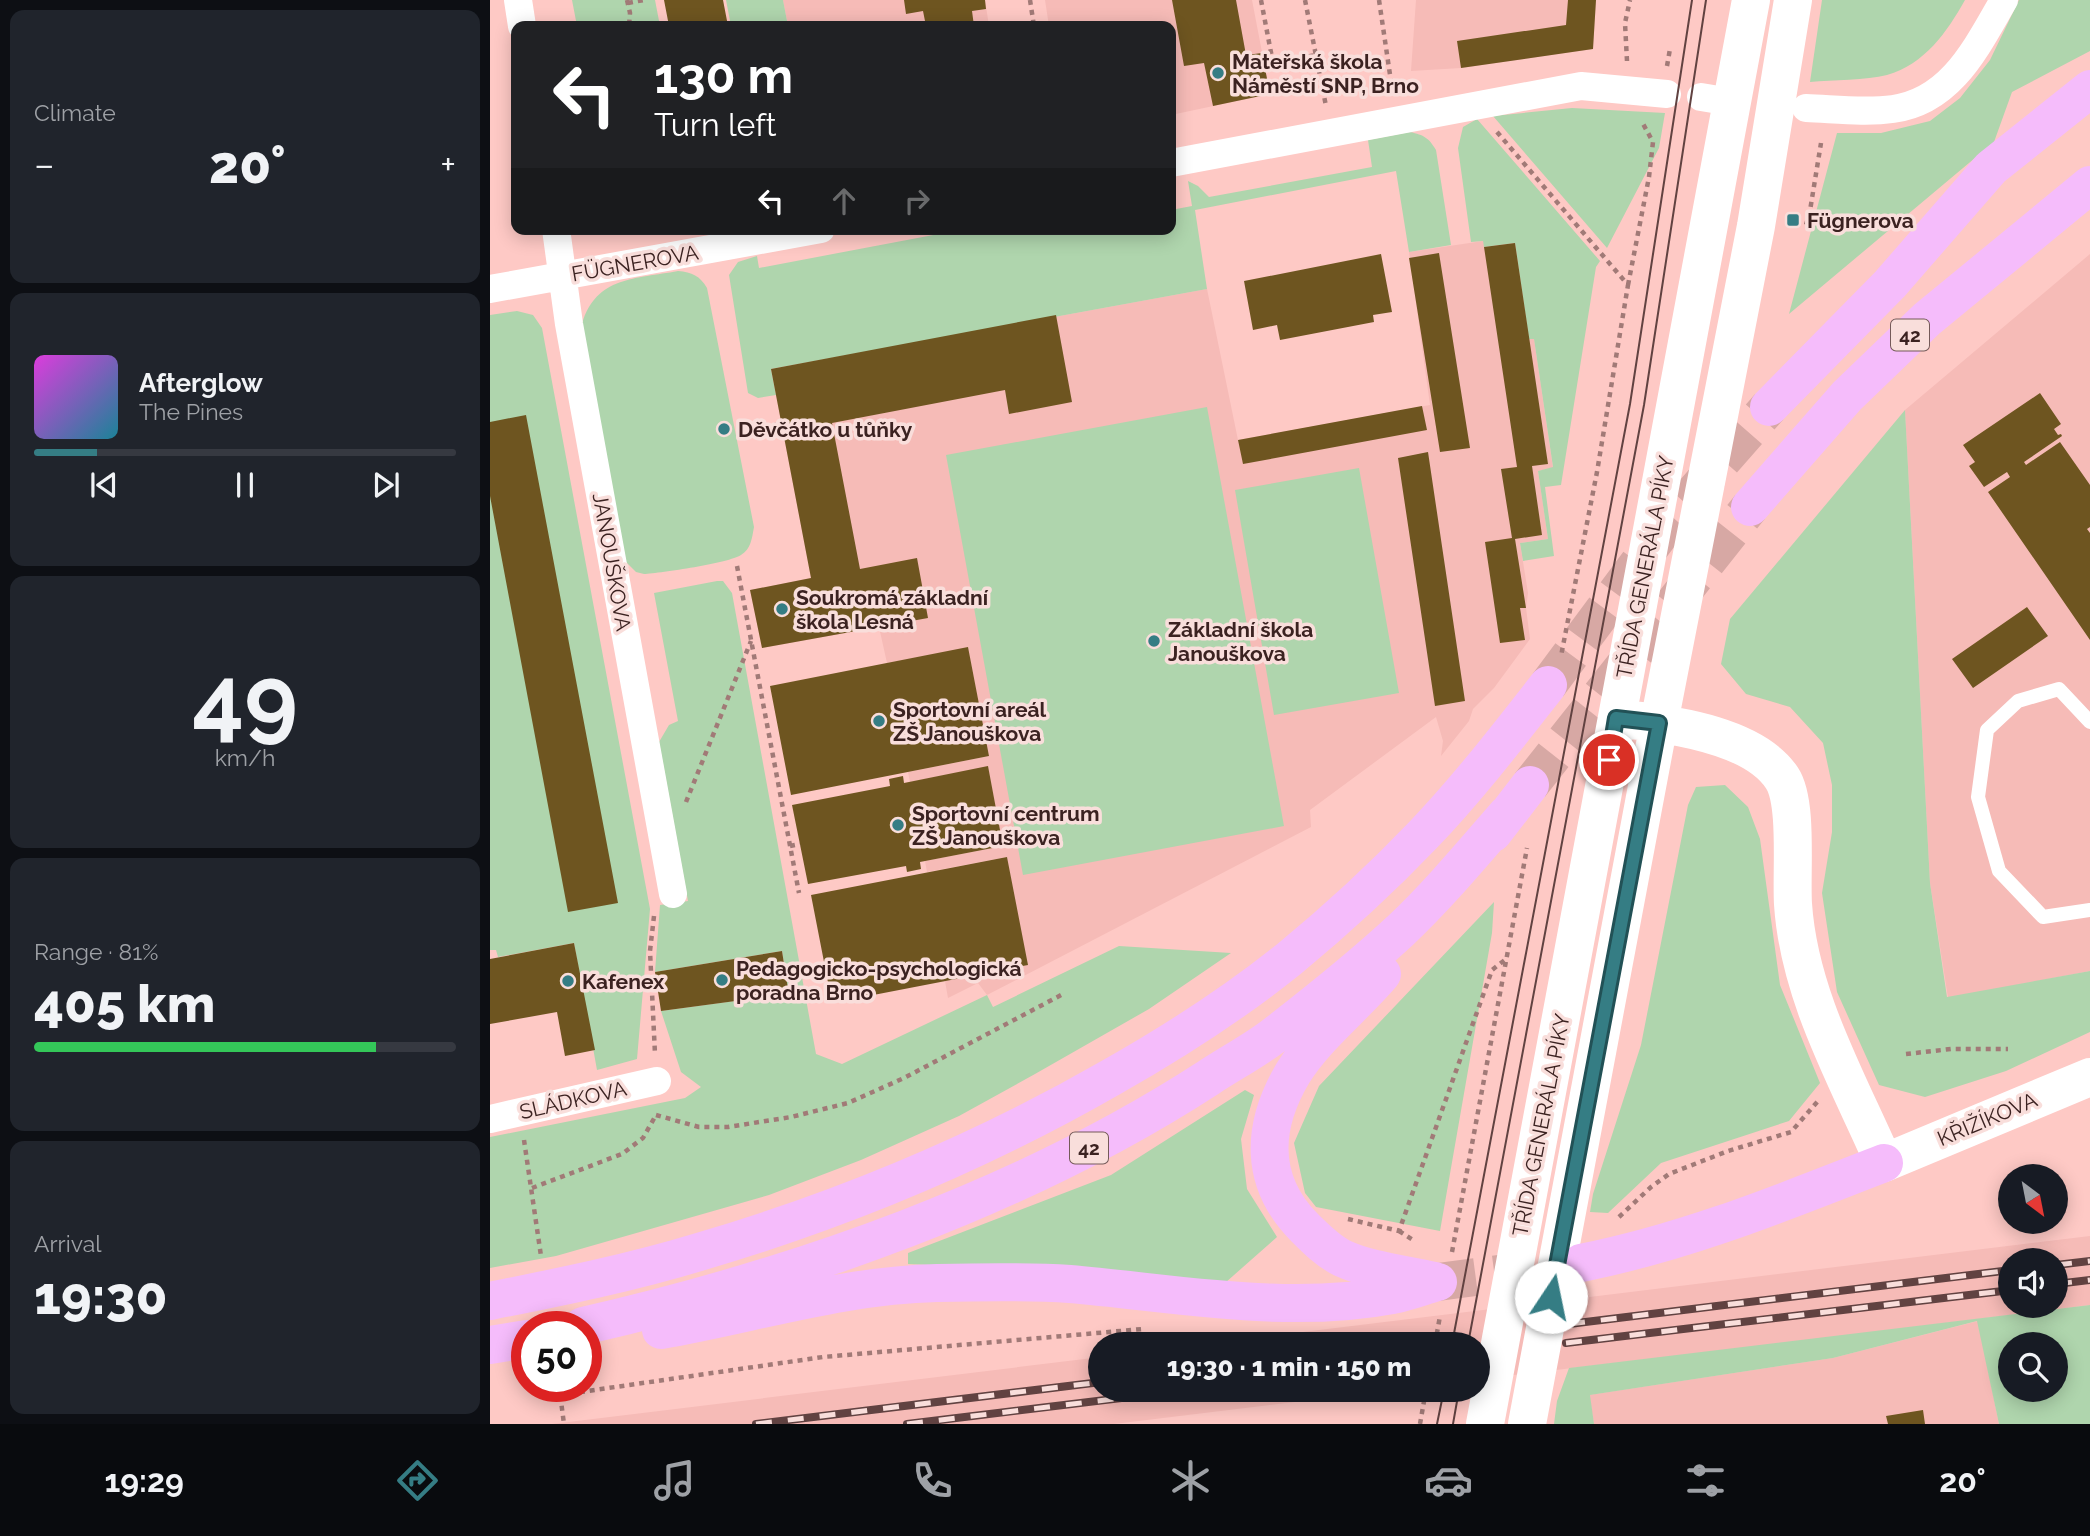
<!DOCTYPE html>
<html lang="en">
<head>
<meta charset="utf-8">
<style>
  :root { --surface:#171b24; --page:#20242c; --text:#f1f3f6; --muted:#9ea1a6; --line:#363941; --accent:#357d84 }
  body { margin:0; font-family:Raleway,sans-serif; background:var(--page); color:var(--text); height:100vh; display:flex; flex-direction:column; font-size:26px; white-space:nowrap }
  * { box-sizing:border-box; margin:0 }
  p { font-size:23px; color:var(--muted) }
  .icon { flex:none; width:38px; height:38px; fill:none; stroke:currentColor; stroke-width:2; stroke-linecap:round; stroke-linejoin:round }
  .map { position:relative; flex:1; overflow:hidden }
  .side { display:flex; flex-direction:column; gap:10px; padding:10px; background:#0d0f14; width:490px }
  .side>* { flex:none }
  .hud { position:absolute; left:21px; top:21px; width:665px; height:214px; border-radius:14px; box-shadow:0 4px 18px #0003; background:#202124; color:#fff; overflow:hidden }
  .needle { width:46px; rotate:148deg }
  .fabs { position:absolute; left:1508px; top:1164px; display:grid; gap:14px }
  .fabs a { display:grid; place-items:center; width:70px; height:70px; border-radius:50%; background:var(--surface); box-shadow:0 4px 18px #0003; font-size:35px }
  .speed { position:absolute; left:21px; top:1311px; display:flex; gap:14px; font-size:35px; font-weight:700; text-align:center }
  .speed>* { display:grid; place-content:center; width:91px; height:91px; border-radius:50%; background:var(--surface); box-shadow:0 4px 18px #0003; line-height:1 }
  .speed .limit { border:10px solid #d22; background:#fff; color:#111 }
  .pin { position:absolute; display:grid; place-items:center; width:60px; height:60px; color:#fff; margin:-30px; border:4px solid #fff; border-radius:50%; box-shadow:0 2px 7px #0007 }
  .me { position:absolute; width:77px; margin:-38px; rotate:11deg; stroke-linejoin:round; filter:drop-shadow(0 0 5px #0008) }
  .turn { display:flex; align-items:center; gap:24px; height:147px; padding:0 28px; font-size:32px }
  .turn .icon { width:91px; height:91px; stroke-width:2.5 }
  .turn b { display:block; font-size:49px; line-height:60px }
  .lanes { display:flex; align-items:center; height:66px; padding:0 28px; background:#0003; justify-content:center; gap:35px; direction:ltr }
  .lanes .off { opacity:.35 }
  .big { font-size:52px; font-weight:800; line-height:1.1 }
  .side .widget { flex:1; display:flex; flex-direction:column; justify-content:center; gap:10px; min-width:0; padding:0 24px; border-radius:14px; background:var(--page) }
  .side .dial { align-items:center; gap:0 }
  .dial b { font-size:91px; line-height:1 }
  .song { display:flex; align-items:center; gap:21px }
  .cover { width:84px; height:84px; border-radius:10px; background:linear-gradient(135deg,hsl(300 70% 55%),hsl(190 70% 35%)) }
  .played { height:7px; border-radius:4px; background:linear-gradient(90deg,var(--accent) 15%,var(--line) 15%) }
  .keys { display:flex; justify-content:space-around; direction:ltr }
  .heat { display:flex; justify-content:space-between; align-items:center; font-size:38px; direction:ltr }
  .charge { height:10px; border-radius:5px; background:linear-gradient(90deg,#34c759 81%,var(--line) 0) }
  .trip { position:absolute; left:598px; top:1332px; width:402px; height:70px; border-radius:35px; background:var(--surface); box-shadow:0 4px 18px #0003; font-weight:800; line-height:70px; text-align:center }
  .menu { display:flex; height:112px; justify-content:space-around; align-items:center; background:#090b0e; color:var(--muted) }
  .menu .icon { width:49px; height:49px }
  .menu .current { color:var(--accent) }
  .menu b { font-size:32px; color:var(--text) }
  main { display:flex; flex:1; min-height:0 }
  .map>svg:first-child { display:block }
  .built { fill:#f6bbb7; fill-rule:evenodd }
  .green { fill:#afd5ad; fill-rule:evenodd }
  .building { fill:#6e5520 }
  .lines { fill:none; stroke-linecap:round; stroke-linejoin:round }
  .highway-tunnel { stroke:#d7a8a4; stroke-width:38; stroke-dasharray:38 19; stroke-linecap:butt }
  .path { stroke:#a17a77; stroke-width:4.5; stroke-dasharray:5 5; stroke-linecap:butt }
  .lane { stroke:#fff; stroke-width:14 }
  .street { stroke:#fff; stroke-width:28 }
  .secondary { stroke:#fff; stroke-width:38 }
  .highway { stroke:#f5bcfb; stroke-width:38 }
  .tram { stroke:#614241; stroke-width:2 }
  .rail-casing { stroke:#614241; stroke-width:8 }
  .rail { stroke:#f9dedb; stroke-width:5; stroke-dasharray:16; stroke-linecap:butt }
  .route-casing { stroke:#225156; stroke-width:18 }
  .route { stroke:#357d84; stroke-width:12 }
  .poi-dot { fill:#357d84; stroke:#f9dedb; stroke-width:2.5 }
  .labels { text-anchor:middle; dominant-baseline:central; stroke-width:7; stroke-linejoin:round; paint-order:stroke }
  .shield { fill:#f9dedb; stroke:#745a59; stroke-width:2 }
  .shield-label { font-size:19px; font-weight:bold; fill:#3b2221 }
  .poi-label { font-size:21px; font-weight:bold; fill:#3b2221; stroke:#f9dedb; text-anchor:start }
  .street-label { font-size:21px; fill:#3b2221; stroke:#f9dedb }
</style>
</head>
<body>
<main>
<section class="side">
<div class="widget"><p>Climate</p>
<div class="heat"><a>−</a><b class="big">20°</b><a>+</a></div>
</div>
<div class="widget">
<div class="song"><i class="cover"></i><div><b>Afterglow</b><p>The Pines</p></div></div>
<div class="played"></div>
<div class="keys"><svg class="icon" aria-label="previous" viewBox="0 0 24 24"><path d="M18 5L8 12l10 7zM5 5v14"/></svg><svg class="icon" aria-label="pause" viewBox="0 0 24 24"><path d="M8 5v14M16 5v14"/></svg><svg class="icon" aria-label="next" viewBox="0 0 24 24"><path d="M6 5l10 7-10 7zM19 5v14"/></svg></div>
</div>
<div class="widget dial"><b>49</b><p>km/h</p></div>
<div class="widget"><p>Range · 81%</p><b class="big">405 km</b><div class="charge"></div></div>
<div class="widget"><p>Arrival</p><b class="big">19:30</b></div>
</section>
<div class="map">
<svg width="1600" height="1424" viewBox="0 0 1600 1424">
  <rect width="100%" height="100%" fill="#fec9c5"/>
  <path class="built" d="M293,0H495L499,26H298Z
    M555,0H762L780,94L681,115V26H559Z
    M926,0H1106L1103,49L971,68L921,71Z
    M993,241L995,247L1025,243L1039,339H1044L1063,468L1048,471L1058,539L1030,543L1038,593L1036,608L1040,639L1004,688L983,709L979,721L951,756L953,741L946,717L820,810L821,827L497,995L488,983L458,998L455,981L537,965L517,857L437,872L435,861L513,846L498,767L420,782L418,772L499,756L478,648L397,663L389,627L272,648L260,590L321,578L281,369L717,289L748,440L940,405L919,252Z
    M1600,254V971L1458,998L1440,883L1415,410Z
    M1600,1236V1305L1269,1346L989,1379V1344H714ZM1521,1260H1566V1306H1521Z
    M1488,1321L1509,1424H1104L1099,1395L1343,1358Z
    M611,1357V1390H904L624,1424H62Z"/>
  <path class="green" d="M82,0H165L170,26H87Z
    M236,0H293L298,26H241Z
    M1332,0H1475C1457,32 1435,64 1397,75C1376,80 1343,80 1320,82Z
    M1529,0H1600V51L1522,92L1504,142L1299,314L1347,133H1391L1440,121L1470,98L1500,60Z
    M1082,108L1175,113L1169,148L1117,248L1003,116Z
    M987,119L1110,261L1106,267L1071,485L1055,487L1064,556L1033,561L1030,543L1058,539L1048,471L1063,467L1044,339H1039L1025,243L994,247L993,241L981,242L968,148L973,127Z
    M920,132C934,135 939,138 946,150L961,245L919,252L906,171L705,210L717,289L281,369L286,395L268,398L258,393L239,275L248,262L267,256L269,268L475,229H681V210L702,206L698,181L708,186L719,197L882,167L878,140Z
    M188,271C202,272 210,276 217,288L264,527C262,538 261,549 251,555C239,563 171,573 154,574L146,572L136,562L92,324C106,276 146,279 188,271Z
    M27,311L43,315L52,328L160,909L147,1059L107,1070L84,943L8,957L6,950H0V315Z
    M717,407L794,826L533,875L456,455Z
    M1415,410L1440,883L1457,997L1600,971V1032L1516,1071L1435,1097L1389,1085L1347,992L1332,893L1342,832V785L1333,743L1300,707L1256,694L1231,664L1240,619Z
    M869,468L909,693L784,715L745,490Z
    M227,581H233L242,593L326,1054L352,1064L497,995L503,1007L629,946L741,953L659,1009L545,1074L469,1116L371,1160L279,1195L66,1256L0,1268V1137L195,1098L211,1087L191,1072L171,1011L252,1000V997L298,989L292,951L165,972L170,905L198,901L169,742L179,725L188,721L164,593Z
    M1235,785L1258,807L1270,839L1290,985L1330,1083L1299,1121L1171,1163L1118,1213L1100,1212L1103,1194L1151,1045L1198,805L1206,787Z
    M1004,902L1002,933L950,1231L826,1207L815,1193L804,1143L829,1086Z
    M755,1090L764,1095L751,1139L757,1189L787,1237L735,1283L616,1273L418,1264V1253L621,1175Z
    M1600,1305V1424H1509L1487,1321L1343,1358L1100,1395L1104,1424H1064L1067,1401L1079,1368ZM1521,1344H1566V1390H1521Z"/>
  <path class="building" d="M174,0H233L238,26H179Z
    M414,0H495L496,9L482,11L484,26H436L433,11L416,14Z
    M682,0H746L756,55L772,53L780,94L723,106L714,63L694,66Z
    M1078,0H1106L1103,49L971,68L967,41L1076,25Z
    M1025,243L1058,464L1042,466L1052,535L1025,539L1036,608H1030L1035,640L1010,643L995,542L1022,538L1011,469L1027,467L994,247Z
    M949,253L980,448L950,452L919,258Z
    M891,254L902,312L883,315L884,322L790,340L787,325L763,330L754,281Z
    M566,315L582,402L519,414L515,390L342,423L370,569L427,558L438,618L272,648L260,590L321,578L281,369Z
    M1550,393L1571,424L1564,429L1568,435L1571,434L1572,436L1534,462L1536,465L1570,442L1600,485V527L1597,529L1600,533V640L1498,492L1520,477L1517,472L1494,487L1479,466L1485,462L1473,445Z
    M932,406L937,430L753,464L748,440Z
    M36,415L128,903L78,912L0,496V422Z
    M938,452L975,701L945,706L908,458Z
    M1537,607L1558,636L1483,688L1462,659Z
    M478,647L499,756L301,795L280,686Z
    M498,766L513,846L430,862L431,869L417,872L416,866L318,884L302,805L400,786L399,779L413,776L414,783Z
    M517,857L538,965L342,1003L321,895Z
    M84,943L105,1050L75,1056L67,1012L0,1024V959Z
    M292,951L298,989L252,997L253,1000L171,1011L165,972Z
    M1433,1410L1435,1424H1398L1396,1416Z"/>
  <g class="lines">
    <path class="highway-tunnel" d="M1058,685L1182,518L1279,407
      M1040,785L1260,507
      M948,1282L1091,1263"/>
    <path class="path" d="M137,0L140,13L139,26
      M540,0L544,26
      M771,0L783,63L826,55
      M815,0L836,106
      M889,0L903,95
      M138,3L154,0
      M1137,61L1135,23L1140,0
      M1177,66L1180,49
      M1007,132L1138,285L1107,472L1071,656
      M1305,219L1318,223L1331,143
      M1138,285L1159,177L1163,142L1152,122
      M254,430L292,424
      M247,566L309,893
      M196,802L261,641
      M300,846L310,844
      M164,916L160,951L165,1054
      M1416,1054L1461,1049H1518
      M166,1115L209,1127H238L301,1117L358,1103L414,1078L575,993
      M34,1140L51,1256
      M42,1188L132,1154L153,1138L166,1115
      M1129,1217L1161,1187L1179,1174L1238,1151L1301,1132L1328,1101
      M858,1219L909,1231L1002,970L1016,959
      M909,1231L923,1240
      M962,1252L1037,848
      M945,1344L950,1316
      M69,1386L74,1424
      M70,1395L333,1357L653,1329
      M930,1424L936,1390"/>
    <path class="lane" d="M1600,722L1569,689L1528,701L1497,730L1488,797L1509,871L1553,917L1600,910"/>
    <path class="street" d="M28,0L32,26
      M1211,97L1223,99
      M1316,108C1344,109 1375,113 1403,109C1462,101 1487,46 1514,0
      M681,163L1091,86L1177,94
      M66,229L79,324L183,894
      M0,289L331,229
      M0,1119L167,1081"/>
    <path class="secondary" d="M1142,720C1187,725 1265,737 1292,778C1308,802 1301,872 1303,904C1309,996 1358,1080 1394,1163L1600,1077
      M995,1424L1261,0
      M1037,1424L1169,723L1266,226L1303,0"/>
    <path class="highway" d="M1279,407L1400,284L1501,168L1600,89
      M1260,507L1357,396L1437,319L1600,185
      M1003,833L1040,785
      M892,974C864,1007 826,1036 803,1073C771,1127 769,1182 815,1228C826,1239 838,1251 852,1258C880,1271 915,1274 945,1281
      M1091,1263C1197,1242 1294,1202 1394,1163
      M0,1301C70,1287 140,1273 209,1252C352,1210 491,1152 620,1078C682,1043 743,1004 799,959C845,921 891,879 933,835C978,788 1018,736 1058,685
      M93,1326C307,1277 533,1198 718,1078C739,1064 762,1052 782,1037C826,1003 870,968 911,930C949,894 983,853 1017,814
      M171,1330C263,1314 353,1285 447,1283C491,1282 536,1281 580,1284C685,1293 797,1315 902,1295C918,1292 933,1286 948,1282
      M0,1345L37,1339"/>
    <path class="tram" d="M962,1344L1140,404L1202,0
      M978,1344L1154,405L1216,0
      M947,1424L954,1390
      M963,1424L969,1390"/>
    <g class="rail-casing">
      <path id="rail" d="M1566,1265L1600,1261
        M1566,1284L1600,1280
        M1079,1324L1521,1270
        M1076,1343L1521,1290
        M927,1344L935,1343
        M266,1424L611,1382
        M417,1424L698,1390"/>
    </g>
    <use href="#rail" class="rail"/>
  </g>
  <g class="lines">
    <g class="route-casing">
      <path id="route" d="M1061,1297L1169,723L1126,718L1119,760"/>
    </g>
    <use href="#route" class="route"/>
  </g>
  <g class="poi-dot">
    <circle cx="728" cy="73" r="7"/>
    <rect x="1296" y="213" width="14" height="14" rx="3.5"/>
    <circle cx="234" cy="429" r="7"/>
    <circle cx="292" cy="609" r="7"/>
    <circle cx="664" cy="641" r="7"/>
    <circle cx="389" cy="721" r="7"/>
    <circle cx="408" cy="825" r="7"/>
    <circle cx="232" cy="980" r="7"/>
    <circle cx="78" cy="981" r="7"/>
  </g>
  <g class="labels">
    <g class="shield">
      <rect x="1401" y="319.5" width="38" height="31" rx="5"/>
      <rect x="580" y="1132.5" width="38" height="31" rx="5"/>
    </g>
    <g class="shield-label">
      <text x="1420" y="335">42</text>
      <text x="599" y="1148">42</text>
    </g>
    <g class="poi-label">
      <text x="742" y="61">Mateřská škola<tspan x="742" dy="24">Náměstí SNP, Brno</tspan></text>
      <text x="1317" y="220">Fügnerova</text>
      <text x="248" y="429">Děvčátko u tůňky</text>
      <text x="306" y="597">Soukromá základní<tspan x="306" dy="24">škola Lesná</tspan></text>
      <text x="678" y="629">Základní škola<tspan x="678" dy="24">Janouškova</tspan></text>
      <text x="403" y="709">Sportovní areál<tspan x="403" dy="24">ZŠ Janouškova</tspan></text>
      <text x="422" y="813">Sportovní centrum<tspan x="422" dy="24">ZŠ Janouškova</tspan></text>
      <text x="246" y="968">Pedagogicko-psychologická<tspan x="246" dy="24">poradna Brno</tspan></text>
      <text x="92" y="981">Kafenex</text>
    </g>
    <g class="street-label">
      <text transform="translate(145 263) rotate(-10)">FÜGNEROVA</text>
      <text transform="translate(122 562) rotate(80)">JANOUŠKOVA</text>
      <text transform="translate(1155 567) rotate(-79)">TŘÍDA GENERÁLA PÍKY</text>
      <text transform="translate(83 1100) rotate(-13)">SLÁDKOVA</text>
      <text transform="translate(1497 1119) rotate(-23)">KŘIŽÍKOVA</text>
      <text transform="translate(1051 1125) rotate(-79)">TŘÍDA GENERÁLA PÍKY</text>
    </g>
  </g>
</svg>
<div class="fabs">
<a><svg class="needle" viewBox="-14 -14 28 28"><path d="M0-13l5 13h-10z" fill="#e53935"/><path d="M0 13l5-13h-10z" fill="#9ea1a6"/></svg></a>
<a><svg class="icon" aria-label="sound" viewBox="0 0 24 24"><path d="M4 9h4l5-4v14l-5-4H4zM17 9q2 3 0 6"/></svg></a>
<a><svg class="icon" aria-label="search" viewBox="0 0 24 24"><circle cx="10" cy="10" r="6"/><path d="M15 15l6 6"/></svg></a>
</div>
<div class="speed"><div class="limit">50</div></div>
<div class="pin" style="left:1119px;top:760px;background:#d93025"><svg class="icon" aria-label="arrive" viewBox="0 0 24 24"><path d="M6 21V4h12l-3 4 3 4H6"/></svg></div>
<svg class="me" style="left:1061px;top:1297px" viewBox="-20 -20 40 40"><circle r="19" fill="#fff"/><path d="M0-13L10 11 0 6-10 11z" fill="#357d84"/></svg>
<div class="trip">19:30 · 1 min · 150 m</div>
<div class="hud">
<div class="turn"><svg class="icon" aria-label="left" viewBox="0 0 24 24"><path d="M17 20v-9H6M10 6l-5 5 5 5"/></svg><div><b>130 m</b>Turn left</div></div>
<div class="lanes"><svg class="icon" aria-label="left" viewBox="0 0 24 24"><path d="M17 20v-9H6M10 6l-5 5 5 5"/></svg><svg class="icon off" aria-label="ahead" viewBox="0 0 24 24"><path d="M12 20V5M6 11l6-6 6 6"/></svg><svg class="icon off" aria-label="right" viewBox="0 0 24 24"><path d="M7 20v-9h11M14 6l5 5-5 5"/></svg></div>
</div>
</div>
</main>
<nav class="menu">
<b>19:29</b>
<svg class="icon current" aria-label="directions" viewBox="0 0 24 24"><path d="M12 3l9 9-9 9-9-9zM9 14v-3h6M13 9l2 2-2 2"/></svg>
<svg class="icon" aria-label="music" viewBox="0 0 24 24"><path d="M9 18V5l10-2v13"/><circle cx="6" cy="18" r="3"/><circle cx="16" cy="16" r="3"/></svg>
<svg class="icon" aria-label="phone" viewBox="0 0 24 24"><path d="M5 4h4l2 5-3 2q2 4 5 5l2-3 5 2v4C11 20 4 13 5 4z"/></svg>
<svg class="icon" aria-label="climate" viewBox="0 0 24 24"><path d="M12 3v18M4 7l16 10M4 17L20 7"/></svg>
<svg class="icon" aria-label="car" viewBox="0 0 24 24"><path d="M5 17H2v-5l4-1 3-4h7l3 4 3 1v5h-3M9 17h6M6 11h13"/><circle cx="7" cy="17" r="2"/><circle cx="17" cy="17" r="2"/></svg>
<svg class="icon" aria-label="filters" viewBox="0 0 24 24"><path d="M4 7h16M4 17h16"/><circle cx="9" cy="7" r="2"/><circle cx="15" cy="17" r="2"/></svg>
<b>20°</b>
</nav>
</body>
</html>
